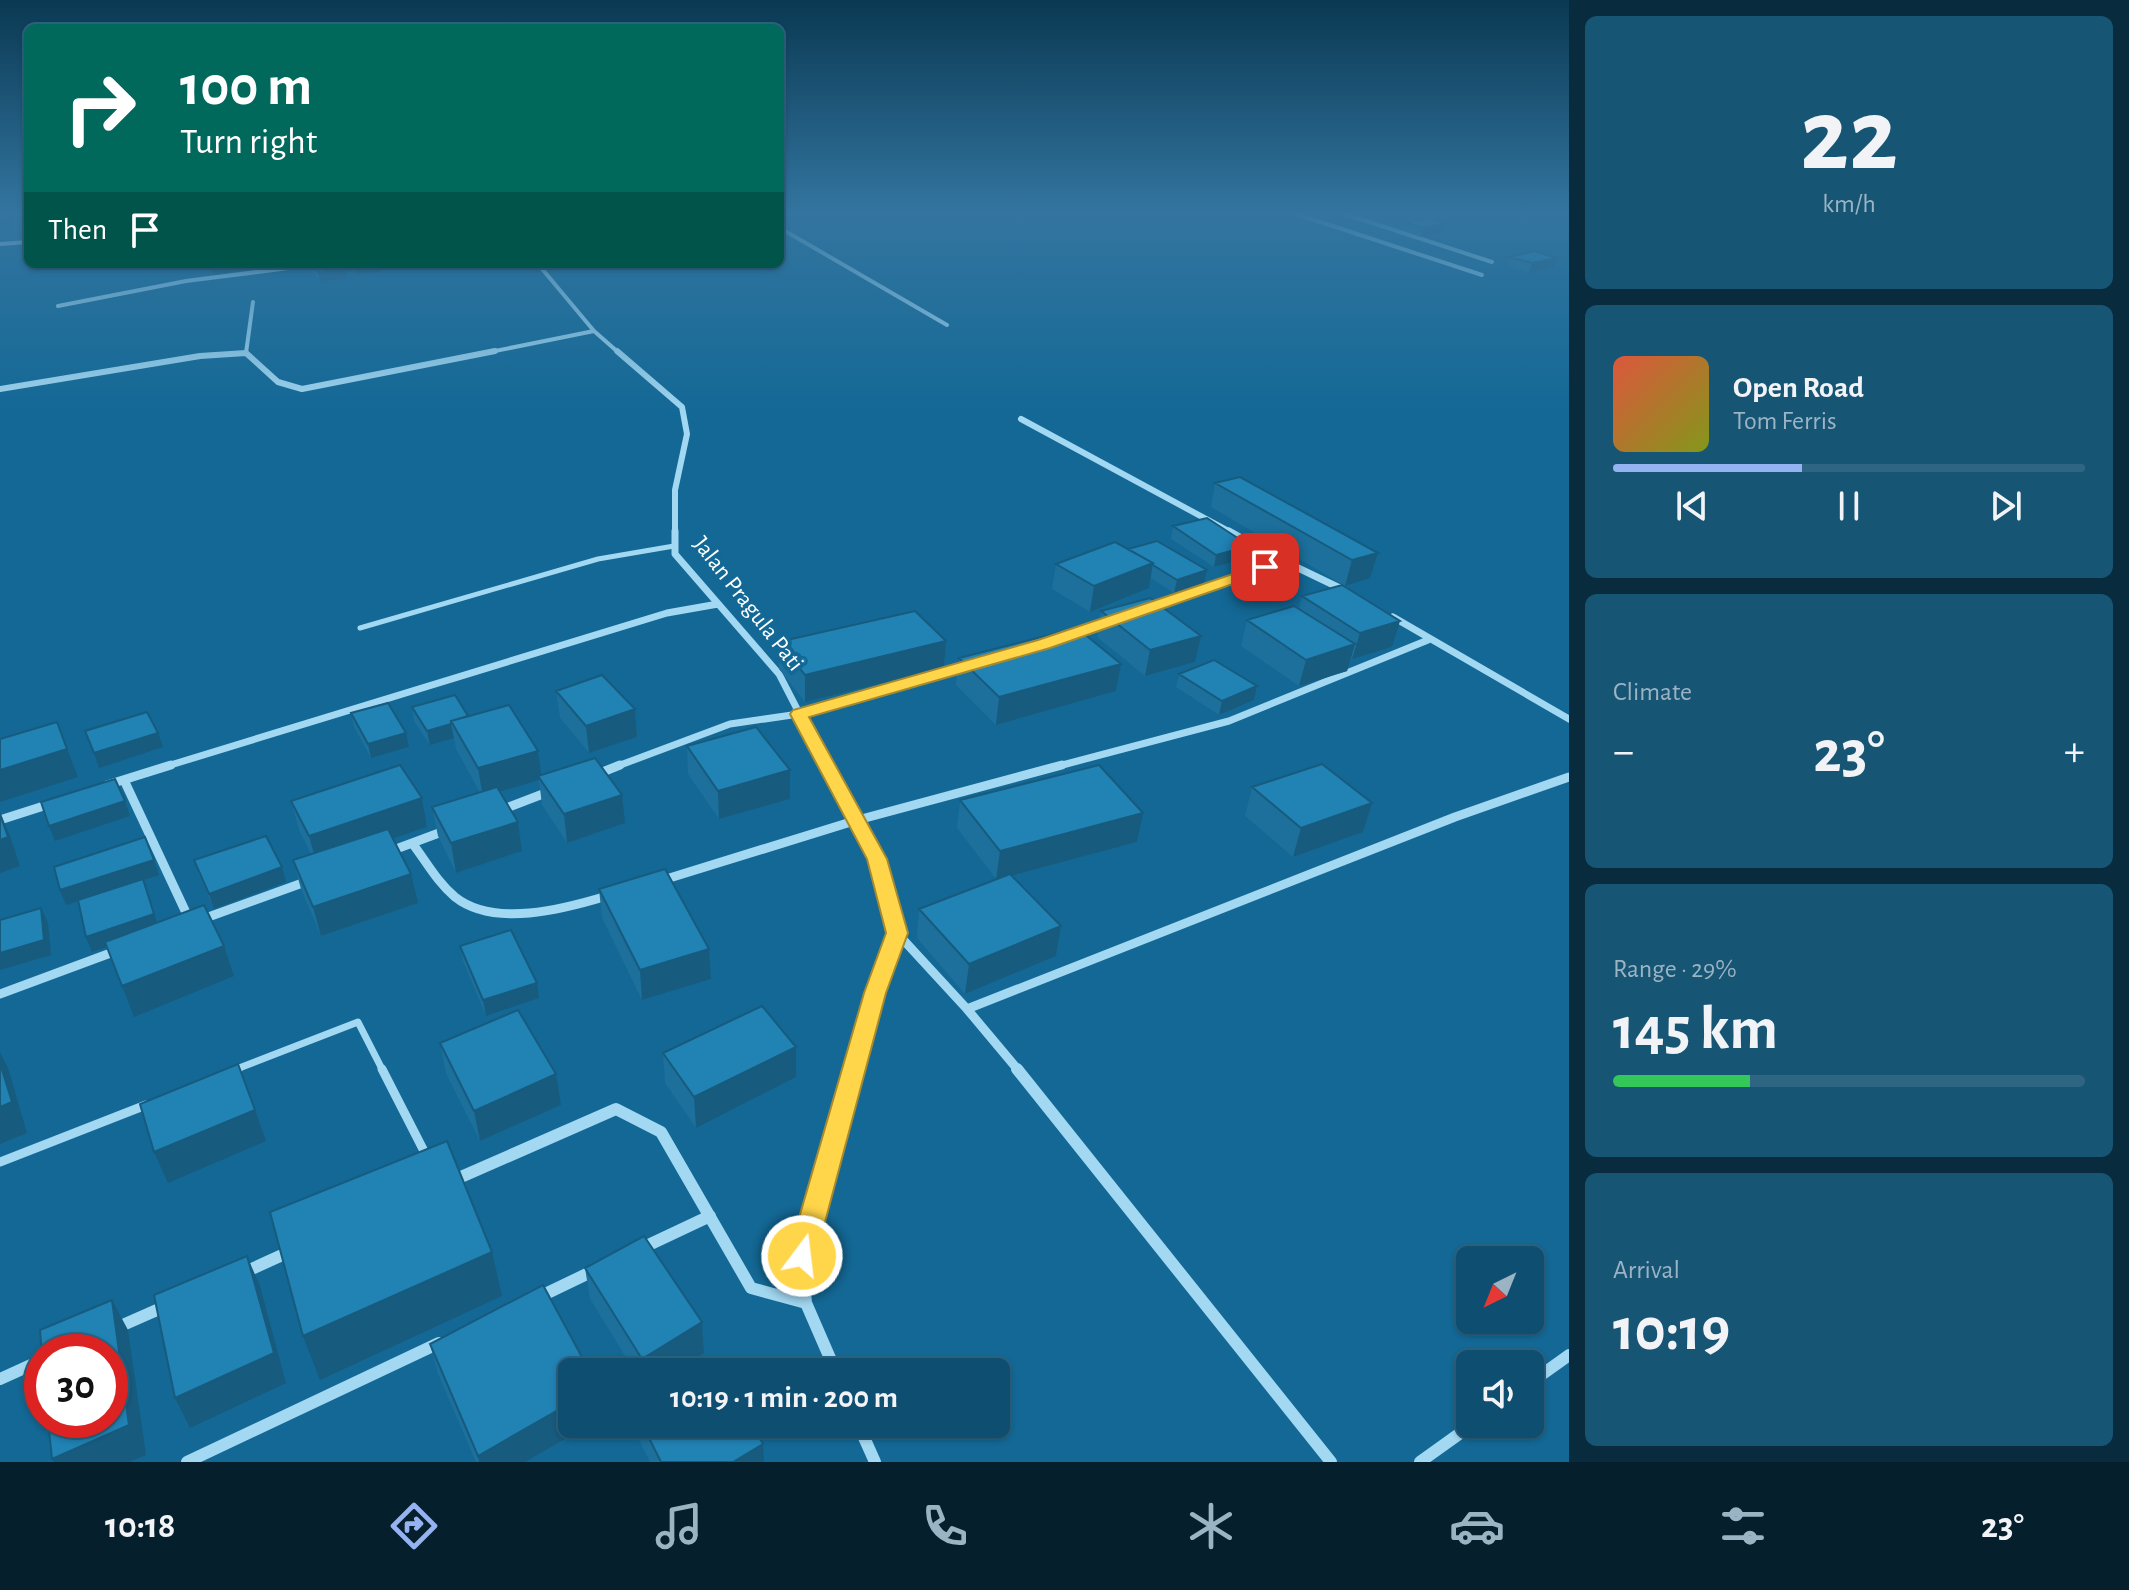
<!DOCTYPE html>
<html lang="en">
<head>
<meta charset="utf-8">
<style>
  :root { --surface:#0e4e70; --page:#175575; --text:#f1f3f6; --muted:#9bb4c3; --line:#2e6583; --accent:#95b2f1 }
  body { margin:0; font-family:"Alegreya Sans",sans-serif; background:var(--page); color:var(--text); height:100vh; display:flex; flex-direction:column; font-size:30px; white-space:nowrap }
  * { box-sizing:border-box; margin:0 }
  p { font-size:26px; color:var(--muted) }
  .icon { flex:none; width:44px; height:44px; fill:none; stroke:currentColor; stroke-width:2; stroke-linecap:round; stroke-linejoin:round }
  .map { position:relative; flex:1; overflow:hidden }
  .drawer { display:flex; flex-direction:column; gap:16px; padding:16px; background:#082b3e; width:560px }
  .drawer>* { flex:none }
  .hud { position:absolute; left:24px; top:24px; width:760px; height:244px; border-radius:12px; box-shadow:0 2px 6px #0004,0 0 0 2px var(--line); background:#00695c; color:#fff; overflow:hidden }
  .needle { width:52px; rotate:223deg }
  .controls { position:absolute; left:1456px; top:1246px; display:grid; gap:16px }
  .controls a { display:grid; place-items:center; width:88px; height:88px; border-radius:12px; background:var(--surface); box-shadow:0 2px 6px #0004,0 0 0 2px var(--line); font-size:40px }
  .speed { position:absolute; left:24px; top:1334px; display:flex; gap:16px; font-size:40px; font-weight:700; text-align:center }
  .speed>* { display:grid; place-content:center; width:104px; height:104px; border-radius:50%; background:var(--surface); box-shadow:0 2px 6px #0004,0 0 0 2px var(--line); line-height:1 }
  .speed .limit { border:12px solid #d22; background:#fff; color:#111 }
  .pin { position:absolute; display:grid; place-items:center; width:68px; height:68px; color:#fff; margin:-34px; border-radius:16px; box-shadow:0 4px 12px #0006 }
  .me { position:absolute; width:88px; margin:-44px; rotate:15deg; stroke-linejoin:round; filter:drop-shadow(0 0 6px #0008) }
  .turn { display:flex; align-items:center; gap:28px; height:168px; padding:0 24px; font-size:36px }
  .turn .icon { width:104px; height:104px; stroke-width:2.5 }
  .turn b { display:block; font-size:56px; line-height:68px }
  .then { display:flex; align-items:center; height:76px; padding:0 24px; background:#0003; gap:16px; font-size:30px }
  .big { font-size:60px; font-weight:700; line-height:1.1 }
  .drawer .card { flex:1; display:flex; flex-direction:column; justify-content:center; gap:12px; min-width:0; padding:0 28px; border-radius:12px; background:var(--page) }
  .drawer .dial { align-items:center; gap:0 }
  .dial b { font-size:104px; line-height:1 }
  .song { display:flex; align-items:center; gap:24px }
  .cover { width:96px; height:96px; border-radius:12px; background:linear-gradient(135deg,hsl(10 70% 55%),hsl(70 70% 35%)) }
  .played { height:8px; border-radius:4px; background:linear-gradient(90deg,var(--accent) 40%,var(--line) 40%) }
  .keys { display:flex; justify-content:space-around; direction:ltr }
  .heat { display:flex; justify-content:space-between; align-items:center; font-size:44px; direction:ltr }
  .charge { height:12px; border-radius:6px; background:linear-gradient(90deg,#34c759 29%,var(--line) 0) }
  .trip { position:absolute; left:558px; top:1358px; width:452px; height:80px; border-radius:12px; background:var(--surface); box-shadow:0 2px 6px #0004,0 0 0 2px var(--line); font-weight:700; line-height:80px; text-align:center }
  .tabs { display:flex; height:128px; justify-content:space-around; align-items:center; background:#061f2d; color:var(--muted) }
  .tabs .icon { width:56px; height:56px }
  .tabs .selected { color:var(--accent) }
  .tabs b { font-size:36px; color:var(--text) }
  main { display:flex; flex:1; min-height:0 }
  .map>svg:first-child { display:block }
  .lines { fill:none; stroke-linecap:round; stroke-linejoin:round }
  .lane-far2 { stroke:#a2d8f2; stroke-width:5 }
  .lane-far1 { stroke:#a2d8f2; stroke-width:7 }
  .lane { stroke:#a2d8f2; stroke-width:9 }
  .street-far4 { stroke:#a2d8f2; stroke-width:4 }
  .street-far3 { stroke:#a2d8f2; stroke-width:6 }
  .street-far2 { stroke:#a2d8f2; stroke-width:7 }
  .street-far1 { stroke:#a2d8f2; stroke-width:9 }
  .street { stroke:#a2d8f2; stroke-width:12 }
  .secondary { fill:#d1edfc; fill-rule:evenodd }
  .wall { fill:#1c709b }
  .shaded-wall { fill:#175b7e }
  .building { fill:#2182b4; stroke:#175b7e; stroke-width:2 }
  .route { fill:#ffd54a; stroke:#a68a30; stroke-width:2 }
  .labels { text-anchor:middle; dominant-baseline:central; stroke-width:8; stroke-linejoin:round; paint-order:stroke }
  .street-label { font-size:24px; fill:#fff; stroke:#136895 }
</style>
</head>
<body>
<main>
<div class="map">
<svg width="1569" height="1462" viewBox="0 0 1569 1462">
  <rect width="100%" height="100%" fill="#136895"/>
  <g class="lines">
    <path class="lane-far2" d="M360,628L598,559L674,546"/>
    <path class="lane-far1" d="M234,1070L358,1022L383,1071"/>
    <path class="lane" d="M382,1069L427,1157
      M234,1070L238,1069
      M0,1162L146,1105"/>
    <path class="street-far4" d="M1290,212L1482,275
      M1339,212L1492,262
      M780,228L947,325
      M538,264L594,331L619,353
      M58,306L186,281L320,264
      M246,353L253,302
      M485,353L594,331"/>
    <path class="street-far3" d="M617,351L682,407L687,434L675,490V533
      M0,389L200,356L246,353L278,382L302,389L495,351
      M1021,419L1232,533"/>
    <path class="street-far2" d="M675,531V554L779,674L827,767
      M1229,531L1289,564
      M1149,608L1272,565L1294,566L1346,591
      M1393,617L1569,719
      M1073,634L1109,621
      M164,767L667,613L718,604
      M615,767L730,724L799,714L968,666
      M1055,767L1229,721L1428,640"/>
    <path class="street-far1" d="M826,765L877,859L897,933L875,993L853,1071
      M595,775L620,765
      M124,780L189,919
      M107,785L171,765
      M501,810L548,792
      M0,820L53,803
      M412,843C426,861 437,882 455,897C494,928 564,909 607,896
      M388,852L447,830
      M663,880L854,821L1062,765
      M200,920L308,881
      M897,933L967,1009L1455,817L1569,777
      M0,994L116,951
      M967,1009L1019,1071"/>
    <path class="street" d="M1017,1069L1331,1462
      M454,1180L616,1109L661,1132L751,1288L806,1303
      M640,1249L710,1216
      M245,1272L291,1251
      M539,1297L595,1270
      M116,1328L166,1306
      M836,1372L806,1303L802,1256L854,1069
      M0,1379L42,1360
      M1530,1383L1569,1355
      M858,1424L875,1462
      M187,1462L439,1343
      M1420,1462L1473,1424"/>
    <path class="secondary" d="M28,240V244L0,246V242Z"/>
  </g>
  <path class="wall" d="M1303,212H1334L1333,219L1320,220L1303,214Z
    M1406,223H1446L1443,232L1421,237L1404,231Z
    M1510,257L1554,267L1529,273L1507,266Z
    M206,264H239L240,271L213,275Z
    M311,264L347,278L320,282L312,272Z
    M1215,483L1378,553L1370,578L1345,586L1211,507Z
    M1173,526L1250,546L1248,558L1214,567L1171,539Z
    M1128,549L1204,583L1174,593L1151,578L1149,588L1090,612L1052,589L1056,564Z
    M1302,596L1392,647L1352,659L1351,658L1347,671L1299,686L1241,646L1247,620L1299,609Z
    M1101,611L1195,662L1145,676L1097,637Z
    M946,641L944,668L805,702L779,669L778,642Z
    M959,658L1121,664L1116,691L996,725L956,685Z
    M1179,674L1257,686L1254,700L1219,715L1176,687Z
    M556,691L635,709L637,737L589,753L560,718Z
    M412,707L468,716L538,751L541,775L625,823L567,843L542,805L539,780L500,792L518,822L522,851L456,873L438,836L432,807L480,793L456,749L454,738L430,745L414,721Z
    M351,713L409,747L371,758L354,727Z
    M687,746L790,799L719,819L688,774Z
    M1252,787L1372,803L1363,832L1293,857L1245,816Z
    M422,798L427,827L393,839L418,903L321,936L301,889L293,860L311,854L299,830L291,801Z
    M960,800L1137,842L1011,876L1061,926L1056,956L965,994L917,938L919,909L996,879L957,828Z
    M194,860L286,882L214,909L199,875Z
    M599,889L711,979L642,1000L602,918Z
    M460,946L539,998L486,1016L463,961Z
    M440,1043L556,1074L561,1105L480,1141L446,1073Z
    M663,1053L796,1077L696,1128L665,1083Z
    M585,1268L702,1322L704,1353L673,1372H635L590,1299Z
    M430,1344L525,1462H476L438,1374Z
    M635,1424H752L764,1462H650L637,1436Z"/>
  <path class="shaded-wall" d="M1322,212H1334L1333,219L1320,220Z
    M9,213L12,222L9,229H0V221Z
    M1446,223L1443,232L1421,237L1424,228Z
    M1557,258L1554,267L1529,273L1532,263Z
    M223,264H239L240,271L213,275L211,266Z
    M361,264H378L380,272L355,274L353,265Z
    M345,268L347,278L320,282L318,272Z
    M1250,546L1248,558L1214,567L1216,555Z
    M1378,553L1370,578L1345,586L1352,560Z
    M1153,563L1149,588L1090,612L1094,586Z
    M1207,570L1204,583L1174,593L1177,580Z
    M1400,621L1392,647L1352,659L1360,633Z
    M1201,636L1195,662L1145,676L1150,650Z
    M946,641L944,668L805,702V675Z
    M1355,644L1347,671L1299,686L1306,660Z
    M1121,664L1116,691L996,725L999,697Z
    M1257,686L1254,700L1219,715L1222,701Z
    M635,709L637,737L589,753L586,726Z
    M451,724L454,738L430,745L427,731Z
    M158,733L163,747L99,768L94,753Z
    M406,733L409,747L371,758L368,744Z
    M67,749L78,777L0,802V770Z
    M538,751L542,779L538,776L539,780L483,797L478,768Z
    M790,770V799L719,819L718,791Z
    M622,795L625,823L567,843L564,814Z
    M422,798L427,827L317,865L309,836Z
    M125,801L130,816L55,841L49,826Z
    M1372,803L1363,832L1293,857L1301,828Z
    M0,812L10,836L20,866L0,873Z
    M1143,813L1137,842L996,880L1000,851Z
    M518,822L522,851L456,873L451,843Z
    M154,860L159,875L143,880L159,929L92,952L86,937L143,880L66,905L60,890Z
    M282,867L286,882L214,909L209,894Z
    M411,874L418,903L321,936L313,907Z
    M41,908L48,923L51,955L0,970V953Z
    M1061,926L1056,956L965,994L969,964Z
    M224,946L234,976L134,1017L122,986Z
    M709,949L711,979L642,1000L640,970Z
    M537,983L539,998L486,1016L483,1000Z
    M796,1047V1077L696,1128L694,1097Z
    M0,1052L8,1068L27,1133L0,1144Z
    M556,1074L561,1105L480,1141L474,1111Z
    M255,1110L266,1141L168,1183L154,1152Z
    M492,1252L502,1296L320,1380L303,1336Z
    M247,1256L260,1286L286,1383L190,1428L175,1398Z
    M112,1300L128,1330L146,1455L129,1462H54L52,1459Z
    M702,1322L704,1353L673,1372H643L642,1359Z
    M572,1402V1424H591L525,1462H479L478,1456Z
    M763,1444L764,1462H733Z"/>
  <path class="building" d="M9,213L6,220L0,221V214Z
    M1428,218L1446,223L1424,228L1406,223Z
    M1534,251L1557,258L1532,263L1510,257Z
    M312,264H342L345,268L318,272Z
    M1240,477L1378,553L1352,560L1215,483Z
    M1207,518L1250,546L1216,555L1173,526Z
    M1157,541L1207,570L1177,580L1153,565V563L1128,549Z
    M1115,542L1153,563L1094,586L1056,564Z
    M1342,585L1400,621L1360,633L1302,596Z
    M1150,598L1201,636L1150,650L1101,611Z
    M1294,606L1355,644L1306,660L1247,620Z
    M915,611L946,641L805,675L778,642Z
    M1077,628L1121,664L999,697L959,658Z
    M1214,660L1257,686L1222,701L1179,674Z
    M602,675L635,709L586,726L556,691Z
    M455,695L468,716L451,721V724L427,731L412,707Z
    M388,703L406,733L368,744L351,713Z
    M509,705L538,751L478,768L451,721Z
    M147,712L158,733L94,753L85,731Z
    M57,722L67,749L0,770V739Z
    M756,727L790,770L718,791L687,746Z
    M595,758L622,795L564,814L538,776Z
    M1322,764L1372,803L1301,828L1252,787Z
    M400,765L422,798L309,836L291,801Z
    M1099,765L1143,813L1000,851L960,800Z
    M115,779L125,801L49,826L41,802Z
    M497,787L518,822L451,843L432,807Z
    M0,814L8,837L0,840Z
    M388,829L411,874L313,907L293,860Z
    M266,836L282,867L209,894L194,860Z
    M145,837L154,860L60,890L54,867Z
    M665,869L709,949L640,970L599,889Z
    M1010,874L1061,926L969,964L919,909Z
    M143,879L154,914L86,937L78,900Z
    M204,905L224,946L122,986L105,942Z
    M41,908L44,940L0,953V920Z
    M511,930L537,983L483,1000L460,946Z
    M762,1006L796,1047L694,1097L663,1053Z
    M518,1010L556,1074L474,1111L440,1043Z
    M0,1063L12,1102L0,1107Z
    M238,1064L255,1110L154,1152L140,1104Z
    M447,1141L492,1252L303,1336L270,1212Z
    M644,1236L702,1322L642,1359L585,1268Z
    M247,1256L274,1353L175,1398L154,1295Z
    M543,1285L590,1372H572V1402L478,1456L430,1344Z
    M112,1300L129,1425L52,1459L48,1420H110V1352H42V1356L40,1330Z
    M715,1361L721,1372H695Z
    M642,1424H752L763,1444L733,1462H661Z"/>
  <linearGradient id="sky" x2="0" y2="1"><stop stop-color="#0a3952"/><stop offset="0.51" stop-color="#3375a0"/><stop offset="1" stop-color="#3375a0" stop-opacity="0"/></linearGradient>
  <rect width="1569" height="417" fill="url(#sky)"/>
  <path class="route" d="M1265,563L1270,564V571L1050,648L809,717L887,859L908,933L886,993L816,1256L812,1264L802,1268L792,1264L788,1256L864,993L886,933L867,859L790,714L793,710L1038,640Z"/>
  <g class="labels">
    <g class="street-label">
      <text transform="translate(748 604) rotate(52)">Jalan Pragula Pati</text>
    </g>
  </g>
</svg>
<div class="controls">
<a><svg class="needle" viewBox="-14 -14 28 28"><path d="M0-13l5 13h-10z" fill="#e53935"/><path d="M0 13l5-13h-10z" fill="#9bb4c3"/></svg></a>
<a><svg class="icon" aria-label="sound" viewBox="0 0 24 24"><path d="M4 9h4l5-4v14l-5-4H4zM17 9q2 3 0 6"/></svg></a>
</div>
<div class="speed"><div class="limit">30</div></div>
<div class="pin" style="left:1265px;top:567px;background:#d93025"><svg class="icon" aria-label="arrive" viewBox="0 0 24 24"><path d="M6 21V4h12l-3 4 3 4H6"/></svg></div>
<svg class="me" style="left:802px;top:1256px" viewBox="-20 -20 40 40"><circle r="17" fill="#ffd54a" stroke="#fff" stroke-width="3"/><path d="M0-11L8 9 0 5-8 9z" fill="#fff"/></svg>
<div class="trip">10:19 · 1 min · 200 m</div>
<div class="hud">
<div class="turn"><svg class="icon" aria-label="right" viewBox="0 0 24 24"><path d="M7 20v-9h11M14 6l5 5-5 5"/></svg><div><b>100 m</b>Turn right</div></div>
<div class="then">Then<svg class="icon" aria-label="arrive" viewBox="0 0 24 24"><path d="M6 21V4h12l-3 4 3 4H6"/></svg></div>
</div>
</div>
<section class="drawer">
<div class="card dial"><b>22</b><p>km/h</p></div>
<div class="card">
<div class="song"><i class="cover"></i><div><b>Open Road</b><p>Tom Ferris</p></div></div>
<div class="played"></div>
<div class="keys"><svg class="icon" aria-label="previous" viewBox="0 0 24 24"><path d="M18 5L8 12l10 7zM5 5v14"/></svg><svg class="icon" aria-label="pause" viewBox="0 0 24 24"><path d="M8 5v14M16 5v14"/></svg><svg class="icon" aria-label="next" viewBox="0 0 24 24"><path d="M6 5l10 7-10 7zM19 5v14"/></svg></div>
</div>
<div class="card"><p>Climate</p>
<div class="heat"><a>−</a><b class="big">23°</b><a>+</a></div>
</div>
<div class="card"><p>Range · 29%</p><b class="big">145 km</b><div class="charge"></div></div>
<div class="card"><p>Arrival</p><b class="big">10:19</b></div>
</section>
</main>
<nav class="tabs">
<b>10:18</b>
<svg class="icon selected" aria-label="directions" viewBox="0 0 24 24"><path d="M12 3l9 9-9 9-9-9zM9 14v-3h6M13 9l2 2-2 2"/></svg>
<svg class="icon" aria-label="music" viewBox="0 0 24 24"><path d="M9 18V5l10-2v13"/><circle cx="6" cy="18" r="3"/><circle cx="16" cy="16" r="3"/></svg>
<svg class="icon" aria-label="phone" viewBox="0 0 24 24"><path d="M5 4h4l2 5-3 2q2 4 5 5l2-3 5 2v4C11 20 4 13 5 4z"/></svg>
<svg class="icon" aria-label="climate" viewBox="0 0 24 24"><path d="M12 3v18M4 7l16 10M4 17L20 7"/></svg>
<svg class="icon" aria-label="car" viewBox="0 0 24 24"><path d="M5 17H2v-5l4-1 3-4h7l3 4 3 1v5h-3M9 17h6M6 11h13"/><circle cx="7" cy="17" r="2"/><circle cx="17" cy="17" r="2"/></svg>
<svg class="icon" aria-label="filters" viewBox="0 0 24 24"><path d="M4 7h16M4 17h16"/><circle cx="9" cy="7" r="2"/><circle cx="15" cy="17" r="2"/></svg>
<b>23°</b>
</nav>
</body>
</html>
